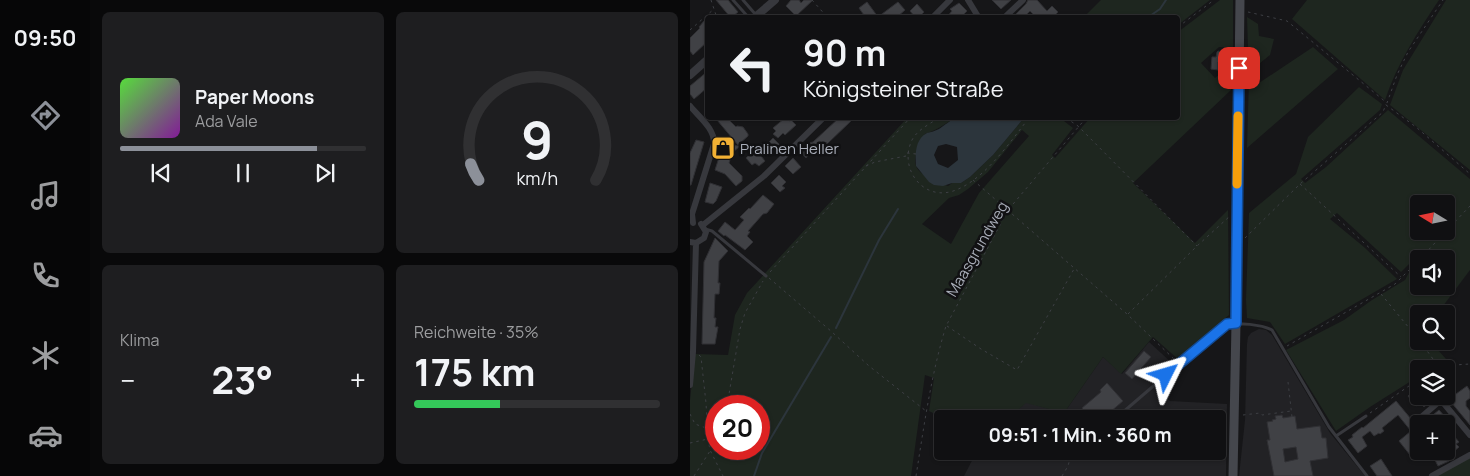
<!DOCTYPE html>
<html lang="de">
<head>
<meta charset="utf-8">
<style>
  :root { --surface:#101012; --page:#1e1e20; --text:#f1f3f6; --muted:#9c9d9f; --line:#303032; --accent:#8c9099 }
  body { margin:0; font-family:Manrope,sans-serif; background:var(--page); color:var(--text); height:100vh; display:flex; flex-direction:column; font-size:19px; white-space:nowrap }
  * { box-sizing:border-box; margin:0 }
  p { font-size:16px; color:var(--muted) }
  .icon { flex:none; width:28px; height:28px; fill:none; stroke:currentColor; stroke-width:2; stroke-linecap:round; stroke-linejoin:round }
  .map { position:relative; flex:1; overflow:hidden }
  .panel { display:flex; flex-direction:column; gap:12px; padding:12px; background:#09090a; width:600px }
  .panel>* { flex:none }
  .hud { position:absolute; left:15px; top:15px; width:475px; height:105px; border-radius:5px; box-shadow:0 1px 4px #0004,0 0 0 1px var(--line); background:#101012; color:var(--text); overflow:hidden }
  .needle { width:32px; rotate:280deg }
  .fabs { position:absolute; left:720px; top:195px; display:grid; gap:10px }
  .fabs a { display:grid; place-items:center; width:45px; height:45px; border-radius:5px; background:var(--surface); box-shadow:0 1px 4px #0004,0 0 0 1px var(--line); font-size:25px }
  .speed { position:absolute; left:15px; top:395px; display:flex; gap:10px; font-size:25px; font-weight:700; text-align:center }
  .speed>* { display:grid; place-content:center; width:65px; height:65px; border-radius:50%; background:var(--surface); box-shadow:0 1px 4px #0004,0 0 0 1px var(--line); line-height:1 }
  .speed .limit { border:8px solid #d22; background:#fff; color:#111 }
  .pin { position:absolute; display:grid; place-items:center; width:42px; height:42px; color:#fff; margin:-21px; border-radius:10px; box-shadow:0 2px 8px #0006 }
  .me { position:absolute; width:55px; margin:-28px; rotate:50deg; stroke-linejoin:round; filter:drop-shadow(0 0 4px #0008) }
  .turn { display:flex; align-items:center; gap:18px; height:105px; padding:0 15px; font-size:22px }
  .turn .icon { width:65px; height:65px; stroke-width:2.5 }
  .turn b { display:block; font-size:35px; line-height:42px }
  .big { font-size:38px; font-weight:700; line-height:1.1 }
  .panel .card { flex:1; display:flex; flex-direction:column; justify-content:center; gap:8px; min-width:0; padding:0 18px; border-radius:8px; background:var(--page) }
  .panel .dial { align-items:center; gap:0 }
  .dial svg { height:130px; overflow:visible; fill:none; stroke:var(--line); stroke-width:7; stroke-linecap:round; text-anchor:middle }
  .dial text { fill:var(--text); stroke:none }
  .song { display:flex; align-items:center; gap:15px }
  .cover { width:60px; height:60px; border-radius:8px; background:linear-gradient(135deg,hsl(110 70% 55%),hsl(290 70% 35%)) }
  .played { height:5px; border-radius:2px; background:linear-gradient(90deg,var(--accent) 80%,var(--line) 80%) }
  .keys { display:flex; justify-content:space-around; direction:ltr }
  .heat { display:flex; justify-content:space-between; align-items:center; font-size:28px; direction:ltr }
  .charge { height:8px; border-radius:4px; background:linear-gradient(90deg,#34c759 35%,var(--line) 0) }
  .panel .tiles { flex:1; display:grid; gap:12px; grid-template-columns:repeat(2,1fr) }
  .trip { position:absolute; left:244px; top:410px; width:292px; height:50px; border-radius:5px; background:var(--surface); box-shadow:0 1px 4px #0004,0 0 0 1px var(--line); font-weight:700; line-height:50px; text-align:center }
  main { display:flex; flex:1; min-height:0 }
  .tabs { display:flex; flex-direction:column; width:90px; justify-content:space-around; align-items:center; background:#060607; color:var(--muted) }
  .tabs .icon { width:35px; height:35px }
  .tabs .selected { color:var(--accent) }
  .tabs b { font-size:22px; color:var(--text) }
  .map>svg:first-child { display:block }
  .built { fill:#222225 }
  .green { fill:#1e261f; fill-rule:evenodd }
  .water { fill:#2c353c; fill-rule:evenodd }
  .lines { fill:none; stroke-linecap:round; stroke-linejoin:round }
  .stream { stroke:#2c353c; stroke-width:2 }
  .building { fill:#404145; stroke:#303034; fill-rule:evenodd }
  .path { stroke:#3d3f44; stroke-width:1; stroke-dasharray:2.5 4; stroke-linecap:butt }
  .service { stroke:#37383d; stroke-width:3 }
  .minor { stroke:#37383d; stroke-width:6 }
  .tertiary { stroke:#37383d; stroke-width:8 }
  .secondary { stroke:#45474d; stroke-width:9 }
  .route-casing { stroke:#114b97; stroke-width:12 }
  .route { stroke:#1a73e8; stroke-width:9 }
  .slow { stroke:#f59e0b; stroke-width:9 }
  .labels { text-anchor:middle; dominant-baseline:central; stroke-width:5; stroke-linejoin:round; paint-order:stroke }
  .poi-label { font-size:15px; fill:#a8adb8; stroke:#111113; text-anchor:start }
  .street-label { font-size:15px; fill:#a8adb8; stroke:#111113 }
</style>
</head>
<body>
<main>
<nav class="tabs">
<b>09:50</b>
<svg class="icon selected" aria-label="directions" viewBox="0 0 24 24"><path d="M12 3l9 9-9 9-9-9zM9 14v-3h6M13 9l2 2-2 2"/></svg>
<svg class="icon" aria-label="music" viewBox="0 0 24 24"><path d="M9 18V5l10-2v13"/><circle cx="6" cy="18" r="3"/><circle cx="16" cy="16" r="3"/></svg>
<svg class="icon" aria-label="phone" viewBox="0 0 24 24"><path d="M5 4h4l2 5-3 2q2 4 5 5l2-3 5 2v4C11 20 4 13 5 4z"/></svg>
<svg class="icon" aria-label="climate" viewBox="0 0 24 24"><path d="M12 3v18M4 7l16 10M4 17L20 7"/></svg>
<svg class="icon" aria-label="car" viewBox="0 0 24 24"><path d="M5 17H2v-5l4-1 3-4h7l3 4 3 1v5h-3M9 17h6M6 11h13"/><circle cx="7" cy="17" r="2"/><circle cx="17" cy="17" r="2"/></svg>
</nav>
<section class="panel">
<div class="tiles">
<div class="card">
<div class="song"><i class="cover"></i><div><b>Paper Moons</b><p>Ada Vale</p></div></div>
<div class="played"></div>
<div class="keys"><svg class="icon" aria-label="previous" viewBox="0 0 24 24"><path d="M18 5L8 12l10 7zM5 5v14"/></svg><svg class="icon" aria-label="pause" viewBox="0 0 24 24"><path d="M8 5v14M16 5v14"/></svg><svg class="icon" aria-label="next" viewBox="0 0 24 24"><path d="M6 5l10 7-10 7zM19 5v14"/></svg></div>
</div>
<div class="card dial"><svg viewBox="0 0 100 80">
<path d="M14 69A42 42 0 1 1 86 69"/>
<path d="M14 69A42 42 0 0 1 9 59" stroke="#8c9099"/>
<text x="50" y="56" font-size="32" font-weight="700">9</text>
<text x="50" y="72" font-size="11">km/h</text>
</svg></div>
<div class="card"><p>Klima</p>
<div class="heat"><a>−</a><b class="big">23°</b><a>+</a></div>
</div>
<div class="card"><p>Reichweite · 35%</p><b class="big">175 km</b><div class="charge"></div></div>
</div>
</section>
<div class="map">
<svg width="780" height="476" viewBox="0 0 780 476">
  <rect width="100%" height="100%" fill="#161618"/>
  <path class="built" d="M569,329L576,330L582,335L640,433L675,476H549L555,420L557,344L558,337L561,333Z
    M459,342L483,364L465,391L480,401L537,404L536,476H274L287,451H528V419H317L336,402L374,413L413,357L432,374Z"/>
  <path class="green" d="M411,0H520L488,25V18L394,17Z
    M530,0H543V48L529,47L511,63L525,78L543,63L541,90L443,183L505,243L538,210L539,315L489,360L463,337L431,374L413,357L374,413L336,403L317,419H255L239,411L244,378L235,375L221,476H0V400L5,354L38,355L45,315L57,293L217,118H266C255,123 248,130 235,134C216,169 225,172 258,186L262,183H271L280,177L303,155L334,118H370L383,128L362,155L365,158L400,118H488V32ZM332,130L339,136L289,193L261,244L232,224L259,198L269,195L278,189L298,172ZM26,406H69V449H26Z
    M617,0H749C728,31 707,64 695,100L602,19Z
    M756,0H780V170L700,105L713,70Z
    M557,17L568,24L569,36L584,39L580,55L565,67L566,85L623,47L648,69L557,148L559,78Z
    M669,87L692,104L690,110L611,179L615,183L636,167L698,110L780,179V270L747,314H729V341H740L756,359L741,369H729V376L680,407L646,431L596,350L654,320L682,300L715,280L729,254L711,272L647,213L640,219L674,247L707,279L595,344L580,322L557,318L556,300L559,213L606,174L618,137ZM729,204H756V231H729ZM729,259H756V286H729Z
    M780,455V476H741Z"/>
  <path class="water" d="M266,118H334L303,155L280,177L271,183H262L253,186L244,185L239,182L226,166C225,155 225,139 237,133C241,132 245,131 249,129C255,125 259,121 266,118ZM256,144L267,147L268,160L258,168L248,164L244,155L248,146Z"/>
  <g class="lines">
    <path class="stream" d="M457,18L470,9L476,0
      M146,328L189,240L208,209
      M64,476L72,453L141,337"/>
  </g>
  <path class="building" d="M26,0H38L48,12L41,18Z
    M101,0H109L111,3L114,0H123L106,16L96,6Z
    M302,0H321L311,9Z
    M338,0H347L357,11L362,6L368,12L362,18H347L340,11L333,18H322L336,4Z
    M177,2L188,17L208,2L215,10L206,18H176L169,8Z
    M269,3L277,11L270,18H256L262,11L260,9Z
    M227,4L234,12L228,18H226L220,11Z
    M14,21L18,25V41L3,55L0,51V38L10,28L9,27Z
    M528,51L539,53V61L528,62V70L521,69L522,57H526L527,52Z
    M18,71V87L4,99L0,94V86Z
    M29,118H37L46,127L47,126L53,127L58,134V136L48,145L27,120Z
    M95,118L100,121L101,120L106,125L95,135L93,133L88,138L83,134L86,131L83,128Z
    M149,118H158L161,121L137,144L136,142L131,146L130,145L116,158L110,151L119,143L123,142Z
    M83,138L91,146L83,154L79,149L71,156L75,161L69,166L65,163L62,165L56,158L72,143L75,146Z
    M6,140L14,142L1,185H0V153Z
    M33,145L50,146L42,153L39,163L52,176V181L46,186L35,174L25,170Z
    M103,158L111,167L103,174L95,166Z
    M89,175L96,182L92,186L95,188L90,192L81,183Z
    M20,183L32,187L26,201L23,204L15,202Z
    M73,195L84,204L77,213L73,214L58,231L60,232L57,236L63,242L55,250L35,235L34,236L28,231L35,222L45,230L54,220L50,217L59,208L60,209Z
    M25,238L38,251L29,261L28,283H30L29,294H25L24,318H26L25,327H28L25,344H12L14,262Z
    M454,351L461,357L442,379L435,373Z
    M760,374L764,378L757,383L766,394L777,386L780,391V398L776,401V406L780,411V425L756,396V377Z
    M417,383L433,401L412,419H401L392,408L411,392L410,390Z
    M729,387V396H746L734,407L730,403L726,406L718,396Z
    M706,401L726,425L729,424V451H735L724,460L709,441L721,431L708,415L692,428L694,431L690,434L689,433L684,436L680,431L672,437L677,446L668,453L658,440L663,437L662,435L672,427L673,428Z
    M749,410L756,418L748,424H732Z
    M592,415L593,418L605,416L607,429L630,426L632,438H636L638,458L620,461L623,476H584L577,440H580L577,422L583,421L582,420L586,419L585,416ZM606,447L608,459L595,462L593,449Z
    M756,432L760,437L763,435L769,442L766,444L769,447L756,458L759,461L748,466L743,456L751,451H756Z
    M691,459L702,476H687L680,466Z"/>
  <g class="lines">
    <path class="path" d="M21,0L27,18
      M122,0L138,18
      M558,12L597,21L697,103L707,75L718,52L753,0
      M488,27L524,0
      M0,30L24,9
      M696,105L726,127L780,174
      M248,118C239,125 228,129 222,140C208,169 234,203 266,190C296,178 320,142 339,118
      M376,118L388,126L507,246
      M217,153L226,154
      M176,166L185,162L216,156
      M283,180L437,314L486,361
      M610,184L711,277
      M756,231L780,206
      M555,238L610,184L693,112L696,104
      M730,259L756,231
      M80,272L220,118
      M79,278L142,332L179,366L236,411
      M691,294L729,340
      M438,314L507,246L540,216
      M257,326L291,349L327,370L384,269
      M730,341L748,366L780,364
      M597,346L705,284L729,260
      M9,355L11,357L16,403L18,439L20,450L33,476
      M598,382L602,417
      M37,406L50,329L55,313L73,281
      M680,413L729,379
      M0,414L5,424L16,428
      M553,415L570,413L572,415L601,411
      M0,443L18,439L26,433
      M343,451L345,453
      M4,476L20,451
      M226,476C234,426 241,375 256,326L318,210L396,118
      M372,476L378,466L382,451"/>
    <path class="service" d="M43,0L59,18
      M53,0L66,15
      M15,229L22,231L76,276
      M348,412L359,419
      M425,419L489,364L537,324C550,323 570,324 582,330L639,427L677,476
      M646,436L676,416"/>
    <path class="minor" d="M278,0L289,18
      M242,18L260,0
      M314,18L333,0
      M0,106C9,117 25,129 24,144L2,214L3,223
      M13,225L74,176L133,118
      M0,242L6,243L14,238L16,232L11,224
      M0,385L3,352L6,243
      M729,419L751,400L780,435
      M742,476L780,455"/>
    <path class="tertiary" d="M64,18L85,0
      M0,75L18,59"/>
    <path class="secondary" d="M543,476L546,323L550,0"/>
  </g>
  <g class="lines">
    <g class="route-casing">
      <path id="route" d="M476,375L537,324L546,323L549,68"/>
    </g>
    <use href="#route" class="route"/>
    <path class="slow" d="M547,184L548,116"/>
  </g>
  <defs>
    <g id="shop-square" transform="scale(1.25)"><rect x="-9" y="-9" width="18" height="18" rx="4" fill="#f2b134" stroke="#111113"/><path d="M-5-2.5h2.3a2.7 3.5 0 0 1 5.4 0H5L5.5 6h-11ZM-1.5-2.5h3a1.5 2.3 0 0 0-3 0Z" fill="#111"/></g>
  </defs>
  <g fill-rule="evenodd">
    <use href="#shop-square" x="33" y="148"/>
  </g>
  <g class="labels">
    <g class="poi-label">
      <text x="50" y="148">Pralinen Heller</text>
    </g>
    <g class="street-label">
      <text transform="translate(287 249) rotate(-60)">Maasgrundweg</text>
    </g>
  </g>
</svg>
<div class="fabs">
<a><svg class="needle" viewBox="-14 -14 28 28"><path d="M0-13l5 13h-10z" fill="#e53935"/><path d="M0 13l5-13h-10z" fill="#9c9d9f"/></svg></a>
<a><svg class="icon" aria-label="sound" viewBox="0 0 24 24"><path d="M4 9h4l5-4v14l-5-4H4zM17 9q2 3 0 6"/></svg></a>
<a><svg class="icon" aria-label="search" viewBox="0 0 24 24"><circle cx="10" cy="10" r="6"/><path d="M15 15l6 6"/></svg></a>
<a><svg class="icon" aria-label="layers" viewBox="0 0 24 24"><path d="M12 4l9 5-9 5-9-5zM3 14l9 5 9-5"/></svg></a>
<a>+</a>
</div>
<div class="speed"><div class="limit">20</div></div>
<div class="pin" style="left:549px;top:68px;background:#d93025"><svg class="icon" aria-label="arrive" viewBox="0 0 24 24"><path d="M6 21V4h12l-3 4 3 4H6"/></svg></div>
<svg class="me" style="left:476px;top:375px" viewBox="-20 -20 40 40"><path d="M0-17L14 15 0 8-14 15z" fill="#1a73e8" stroke="#fff" stroke-width="4"/></svg>
<div class="trip">09:51 · 1 Min. · 360 m</div>
<div class="hud">
<div class="turn"><svg class="icon" aria-label="left" viewBox="0 0 24 24"><path d="M17 20v-9H6M10 6l-5 5 5 5"/></svg><div><b>90 m</b>Königsteiner Straße</div></div>
</div>
</div>
</main>
</body>
</html>
